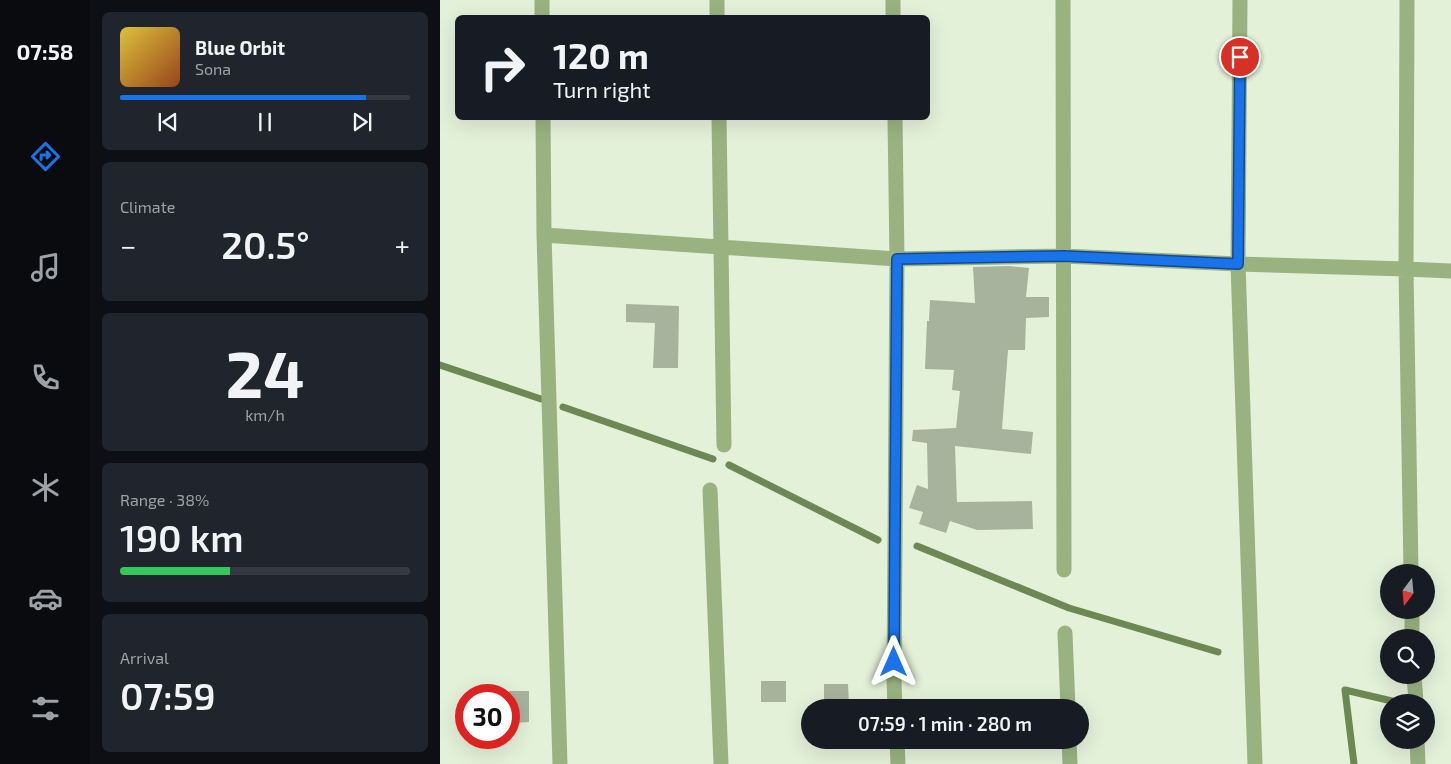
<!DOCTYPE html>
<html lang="en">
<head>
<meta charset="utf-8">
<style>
  :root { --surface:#171b24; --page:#20242c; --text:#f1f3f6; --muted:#9ea1a6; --line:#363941; --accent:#1a73e8 }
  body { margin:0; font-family:"Exo 2",sans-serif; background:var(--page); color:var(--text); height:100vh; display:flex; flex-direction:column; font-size:19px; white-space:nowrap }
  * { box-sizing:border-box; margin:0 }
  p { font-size:16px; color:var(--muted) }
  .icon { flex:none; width:28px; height:28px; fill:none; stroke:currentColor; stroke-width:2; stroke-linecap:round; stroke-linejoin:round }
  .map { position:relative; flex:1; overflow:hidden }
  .details { display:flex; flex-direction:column; gap:12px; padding:12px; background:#0d0f14; width:350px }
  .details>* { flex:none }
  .hud { position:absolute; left:15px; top:15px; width:475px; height:105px; border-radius:8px; box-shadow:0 5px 20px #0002; background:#171b24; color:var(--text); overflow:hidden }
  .needle { width:32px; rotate:196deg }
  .controls { position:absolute; left:940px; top:564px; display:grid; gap:10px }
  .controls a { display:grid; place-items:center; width:55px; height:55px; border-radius:50%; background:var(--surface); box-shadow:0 5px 20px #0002; font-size:25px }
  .speed { position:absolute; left:15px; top:684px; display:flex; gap:10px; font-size:25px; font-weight:700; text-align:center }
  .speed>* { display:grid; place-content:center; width:65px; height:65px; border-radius:50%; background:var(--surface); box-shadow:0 5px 20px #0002; line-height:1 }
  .speed .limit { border:8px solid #d22; background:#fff; color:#111 }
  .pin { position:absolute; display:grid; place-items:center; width:42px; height:42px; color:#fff; margin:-21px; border:2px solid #fff; border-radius:50%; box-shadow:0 1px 5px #0007 }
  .me { position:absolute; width:55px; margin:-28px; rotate:0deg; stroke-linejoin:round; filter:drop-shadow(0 0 4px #0008) }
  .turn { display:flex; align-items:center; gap:18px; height:105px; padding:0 15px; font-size:22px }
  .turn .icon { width:65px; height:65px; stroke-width:2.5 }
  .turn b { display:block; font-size:35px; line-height:42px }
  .big { font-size:38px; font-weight:600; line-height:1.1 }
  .details .widget { flex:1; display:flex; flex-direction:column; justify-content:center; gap:8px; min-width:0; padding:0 18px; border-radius:8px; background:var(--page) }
  .details .dial { align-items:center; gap:0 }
  .dial b { font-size:65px; line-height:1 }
  .song { display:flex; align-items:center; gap:15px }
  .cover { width:60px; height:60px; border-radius:8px; background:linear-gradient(135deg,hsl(50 70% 55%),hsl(20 70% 35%)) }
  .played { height:5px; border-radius:2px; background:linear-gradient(90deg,var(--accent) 85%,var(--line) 85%) }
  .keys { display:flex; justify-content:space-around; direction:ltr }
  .heat { display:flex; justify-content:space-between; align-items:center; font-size:28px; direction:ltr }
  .charge { height:8px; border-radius:4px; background:linear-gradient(90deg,#34c759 38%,var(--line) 0) }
  .trip { position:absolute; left:361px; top:699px; width:288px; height:50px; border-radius:25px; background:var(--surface); box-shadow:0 5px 20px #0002; font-weight:600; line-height:50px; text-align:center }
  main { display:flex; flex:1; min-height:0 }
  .tabs { display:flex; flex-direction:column; width:90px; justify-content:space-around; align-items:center; background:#090b0e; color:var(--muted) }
  .tabs .icon { width:35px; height:35px }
  .tabs .active { color:var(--accent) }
  .tabs b { font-size:22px; color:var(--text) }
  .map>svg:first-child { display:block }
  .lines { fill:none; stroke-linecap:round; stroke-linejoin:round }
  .stream { stroke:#6d8852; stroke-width:7 }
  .building { fill:#a7b39c }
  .minor { stroke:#99b280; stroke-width:15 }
  .route-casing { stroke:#114b97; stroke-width:12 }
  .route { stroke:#1a73e8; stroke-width:9 }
</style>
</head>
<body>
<main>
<nav class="tabs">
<b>07:58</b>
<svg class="icon active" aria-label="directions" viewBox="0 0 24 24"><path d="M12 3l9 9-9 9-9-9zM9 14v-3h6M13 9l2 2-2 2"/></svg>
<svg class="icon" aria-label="music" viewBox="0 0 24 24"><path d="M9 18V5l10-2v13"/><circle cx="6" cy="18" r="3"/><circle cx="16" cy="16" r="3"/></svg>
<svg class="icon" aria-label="phone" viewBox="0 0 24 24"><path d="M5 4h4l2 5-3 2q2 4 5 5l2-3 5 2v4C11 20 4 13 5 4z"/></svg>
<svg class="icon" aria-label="climate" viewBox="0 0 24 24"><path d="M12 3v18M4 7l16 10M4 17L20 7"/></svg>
<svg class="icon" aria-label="car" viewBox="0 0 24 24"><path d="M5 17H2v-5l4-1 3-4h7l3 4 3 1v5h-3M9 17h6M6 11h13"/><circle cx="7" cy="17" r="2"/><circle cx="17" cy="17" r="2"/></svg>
<svg class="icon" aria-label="filters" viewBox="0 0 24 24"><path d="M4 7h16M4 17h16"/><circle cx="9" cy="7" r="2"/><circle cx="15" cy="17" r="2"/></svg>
</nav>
<section class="details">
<div class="widget">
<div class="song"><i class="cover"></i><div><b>Blue Orbit</b><p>Sona</p></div></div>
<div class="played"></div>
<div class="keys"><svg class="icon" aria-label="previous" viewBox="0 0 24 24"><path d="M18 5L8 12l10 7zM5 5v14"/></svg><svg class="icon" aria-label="pause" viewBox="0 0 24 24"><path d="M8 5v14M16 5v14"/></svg><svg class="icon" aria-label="next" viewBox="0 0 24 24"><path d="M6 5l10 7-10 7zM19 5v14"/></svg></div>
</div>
<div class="widget"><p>Climate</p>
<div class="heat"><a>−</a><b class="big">20.5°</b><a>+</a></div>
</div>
<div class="widget dial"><b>24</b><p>km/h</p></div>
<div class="widget"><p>Range · 38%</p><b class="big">190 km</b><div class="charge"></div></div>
<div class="widget"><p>Arrival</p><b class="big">07:59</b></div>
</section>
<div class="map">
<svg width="1011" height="764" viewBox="0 0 1011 764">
  <rect width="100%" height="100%" fill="#e4f1d9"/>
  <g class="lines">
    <path class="stream" d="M0,365L101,399
      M123,407L273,459
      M289,465L438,540
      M477,546L629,608L778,652
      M914,764L905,690L956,702"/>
  </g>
  <path class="building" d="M569,266L589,268L586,297H609V317L586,318L585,350H568L562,429L593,432L591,454L515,446L517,502L592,501L593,529L537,530L510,521L506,533L479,524L483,512L469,508L477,485L488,489L487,443L472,441L473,430L516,428L520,391L512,390L514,370L485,369L487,321H489L490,300L535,303L533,267Z
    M186,304L239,306L238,368H213L215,323L186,322Z
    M321,681H346V702H321Z
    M384,684H408L409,705L384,706Z
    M69,691H89V722L69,723Z"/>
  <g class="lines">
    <path class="minor" d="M102,0V18
      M277,0V18
      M453,0V18
      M623,0L624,570
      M800,0L798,264L815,764
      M967,0L966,269L971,572
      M103,118L104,235L120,764
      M279,118L284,445
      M455,118L457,259L454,681L455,708
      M104,235L457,259L624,256L798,264L966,269L1011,271
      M270,490L281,764
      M972,610V638
      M625,633L628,708
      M974,675L976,702
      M457,740L458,764
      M629,740L630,764
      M977,740L978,764"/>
  </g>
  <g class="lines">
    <g class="route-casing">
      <path id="route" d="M454,662L457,259L624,256L798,264L800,57"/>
    </g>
    <use href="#route" class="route"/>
  </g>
</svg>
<div class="controls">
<a><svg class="needle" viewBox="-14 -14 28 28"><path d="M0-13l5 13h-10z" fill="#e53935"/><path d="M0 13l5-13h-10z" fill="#9ea1a6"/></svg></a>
<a><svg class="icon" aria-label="search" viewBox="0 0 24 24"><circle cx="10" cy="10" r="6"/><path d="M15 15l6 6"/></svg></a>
<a><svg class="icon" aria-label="layers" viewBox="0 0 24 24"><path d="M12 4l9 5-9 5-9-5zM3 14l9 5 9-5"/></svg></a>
</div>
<div class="speed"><div class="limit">30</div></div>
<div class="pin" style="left:800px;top:57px;background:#d93025"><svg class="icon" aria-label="arrive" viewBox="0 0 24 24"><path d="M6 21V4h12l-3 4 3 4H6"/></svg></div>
<svg class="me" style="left:454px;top:662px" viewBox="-20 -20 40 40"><path d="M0-17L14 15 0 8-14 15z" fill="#1a73e8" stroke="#fff" stroke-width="4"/></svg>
<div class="trip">07:59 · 1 min · 280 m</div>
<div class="hud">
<div class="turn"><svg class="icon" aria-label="right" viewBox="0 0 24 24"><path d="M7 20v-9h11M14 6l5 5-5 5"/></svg><div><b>120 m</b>Turn right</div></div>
</div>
</div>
</main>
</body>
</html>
